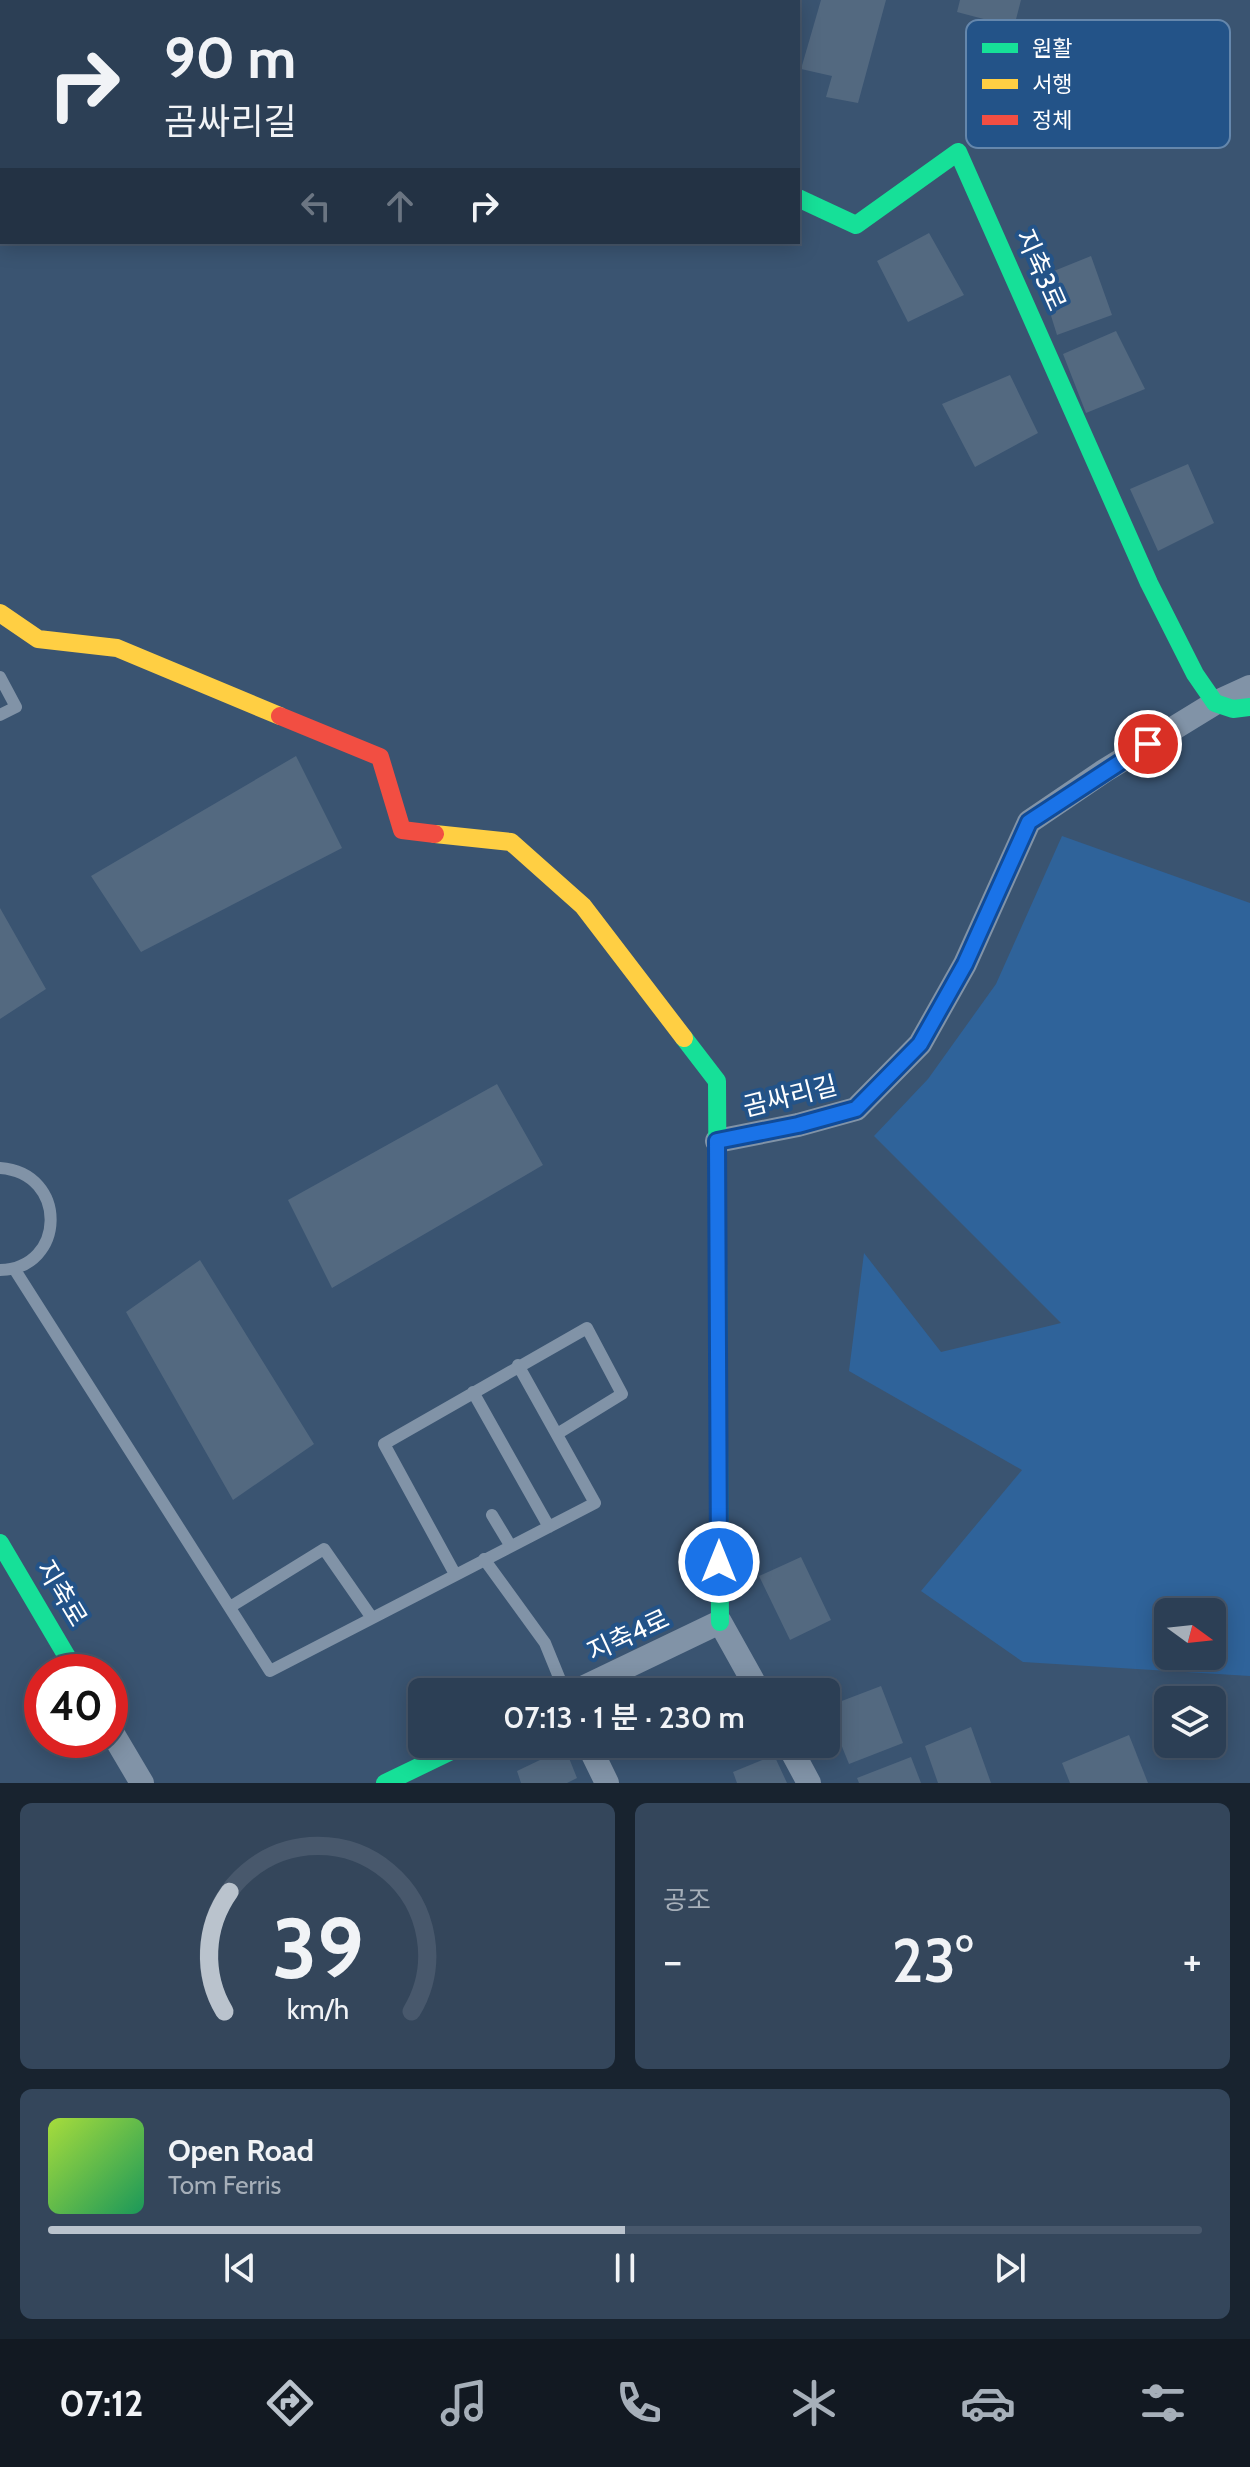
<!DOCTYPE html>
<html lang="ko">
<head>
<meta charset="utf-8">
<style>
  :root { --surface:#2c3f55; --page:#34465b; --text:#f1f3f6; --muted:#a6afb9; --line:#48586c; --accent:#bac3cd }
  body { margin:0; font-family:Cabin,"Noto Sans KR",sans-serif; background:var(--page); color:var(--text); height:100vh; display:flex; flex-direction:column; font-size:30px; white-space:nowrap }
  * { box-sizing:border-box; margin:0 }
  p { font-size:26px; color:var(--muted) }
  .icon { flex:none; width:44px; height:44px; fill:none; stroke:currentColor; stroke-width:2; stroke-linecap:round; stroke-linejoin:round }
  .map { position:relative; height:1783px; overflow:hidden }
  .panel { display:flex; flex-direction:column; gap:20px; padding:20px; background:#18232f; flex:1 }
  .panel>* { flex:none }
  .hud { position:absolute; left:0px; top:0px; width:800px; height:244px; box-shadow:0 4px 20px #0003,0 0 0 2px var(--line); background:#2c3f55; color:var(--text); overflow:hidden }
  .needle { width:52px; rotate:105deg }
  .controls { position:absolute; left:1154px; top:1598px; display:grid; gap:16px }
  .controls a { display:grid; place-items:center; width:72px; height:72px; border-radius:12px; background:var(--surface); box-shadow:0 4px 20px #0003,0 0 0 2px var(--line); font-size:40px }
  .speed { position:absolute; left:24px; top:1654px; display:flex; gap:16px; font-size:40px; font-weight:700; text-align:center }
  .speed>* { display:grid; place-content:center; width:104px; height:104px; border-radius:50%; background:var(--surface); box-shadow:0 4px 20px #0003,0 0 0 2px var(--line); line-height:1 }
  .speed .limit { border:12px solid #d22; background:#fff; color:#111 }
  .pin { position:absolute; display:grid; place-items:center; width:68px; height:68px; color:#fff; margin:-34px; border:4px solid #fff; border-radius:50%; box-shadow:0 2px 8px #0007 }
  .me { position:absolute; width:88px; margin:-44px; rotate:0deg; stroke-linejoin:round; filter:drop-shadow(0 0 6px #0008) }
  .turn { display:flex; align-items:center; gap:28px; height:168px; padding:0 32px; font-size:36px }
  .turn .icon { width:104px; height:104px; stroke-width:2.5 }
  .turn b { display:block; font-size:56px; line-height:68px }
  .lanes { display:flex; align-items:center; height:76px; padding:0 32px; background:#0003; justify-content:center; gap:40px; direction:ltr }
  .lanes .off { opacity:.35 }
  .big { font-size:60px; font-weight:600; line-height:1.1 }
  .panel .card { flex:1; display:flex; flex-direction:column; justify-content:center; gap:12px; min-width:0; padding:0 28px; border-radius:12px; background:var(--page) }
  .panel .dial { align-items:center; gap:0 }
  .dial svg { height:208px; overflow:visible; fill:none; stroke:var(--line); stroke-width:7; stroke-linecap:round; text-anchor:middle }
  .dial text { fill:var(--text); stroke:none }
  .song { display:flex; align-items:center; gap:24px }
  .cover { width:96px; height:96px; border-radius:12px; background:linear-gradient(135deg,hsl(80 70% 55%),hsl(150 70% 35%)) }
  .played { height:8px; border-radius:4px; background:linear-gradient(90deg,var(--accent) 50%,var(--line) 50%) }
  .keys { display:flex; justify-content:space-around; direction:ltr }
  .heat { display:flex; justify-content:space-between; align-items:center; font-size:44px; direction:ltr }
  .panel .tiles { flex:1; display:grid; gap:20px; grid-template-columns:1fr 1fr }
  .card:last-child { grid-column:span 2 }
  .trip { position:absolute; left:408px; top:1678px; width:432px; height:80px; border-radius:12px; background:var(--surface); box-shadow:0 4px 20px #0003,0 0 0 2px var(--line); font-weight:600; line-height:80px; text-align:center }
  .dock { display:flex; height:128px; justify-content:space-around; align-items:center; background:#121922; color:var(--muted) }
  .dock .icon { width:56px; height:56px }
  .dock .on { color:var(--accent) }
  .dock b { font-size:36px; color:var(--text) }
  .map>svg:first-child { display:block }
  .green { fill:#2f639a; fill-rule:evenodd }
  .building { fill:#536980 }
  .lines { fill:none; stroke-linecap:round; stroke-linejoin:round }
  .lane { stroke:#8193a7; stroke-width:12 }
  .street { stroke:#8193a7; stroke-width:24 }
  .fast { stroke:#16e098; stroke-width:18 }
  .slow { stroke:#ffcf43; stroke-width:18 }
  .jam { stroke:#f24e42; stroke-width:18 }
  .route-casing { stroke:#114b97; stroke-width:20 }
  .route { stroke:#1a73e8; stroke-width:14 }
  .labels { text-anchor:middle; dominant-baseline:central; stroke-width:8; stroke-linejoin:round; paint-order:stroke }
  .street-label { font-size:26px; fill:#fff; stroke:#235388 }
  .key { fill:#235388; stroke:#6587ac; stroke-width:2 }
  .key-label { font-size:22px; fill:#fff }
</style>
</head>
<body>
<div class="map">
<svg width="1250" height="1783" viewBox="0 0 1250 1783">
  <rect width="100%" height="100%" fill="#3a5471"/>
  <path class="green" d="M1062,836L1250,903V1676L1023,1662L921,1591L1022,1470L849,1371L864,1253L941,1352L1061,1323L874,1136L928,1079L996,984ZM1168,1612H1212V1656H1168Z"/>
  <path class="building" d="M821,0H886L858,103L826,97L832,76L801,69Z
    M960,0H1021L1014,27L957,12Z
    M929,233L964,295L908,322L877,261Z
    M1091,256L1112,315L1057,335L1039,277Z
    M1116,331L1145,389L1086,413L1063,354Z
    M1010,375L1038,433L975,467L942,404Z
    M1188,464L1214,523L1158,551L1130,489Z
    M296,756L342,848L141,952L91,876Z
    M0,908L46,989L0,1019Z
    M497,1084L543,1165L332,1288L288,1200Z
    M200,1260L314,1444L233,1500L126,1312Z
    M801,1557L831,1620L790,1640L759,1576Z
    M881,1686L903,1743L849,1764L826,1707Z
    M971,1727L991,1783H938L925,1746Z
    M1129,1735L1148,1783H1070L1062,1763Z
    M631,1744H665L637,1758Z
    M717,1744H765L724,1760Z
    M565,1748L577,1778L567,1783H521L517,1771Z
    M774,1755L787,1783H737L733,1772Z
    M911,1757L921,1783H859L857,1778Z"/>
  <g class="lines">
    <path class="lane" d="M0,677L16,707L0,715
      M0,1168C69,1173 66,1269 0,1270
      M15,1270L270,1671L595,1503L518,1365
      M473,1392L549,1527
      M492,1515L510,1545
      M484,1559L545,1643L565,1692
      M455,1574L384,1444L587,1328L622,1394L557,1434
      M230,1607L324,1549L372,1618"/>
    <path class="street" d="M639,0L640,2
      M717,1141L798,1125L856,1109L920,1044L965,964L1029,822L1104,771L1215,703L1250,687
      M574,1692L720,1622L759,1692
      M110,1729L142,1783
      M588,1744L607,1783
      M788,1744L809,1783"/>
    <path class="fast" d="M798,198L856,225L958,152L1149,583L1195,674L1215,703L1233,709L1250,707
      M684,1038L717,1081L720,1622
      M0,1543L76,1672
      M385,1783L466,1744"/>
    <path class="slow" d="M0,613L38,639L117,648L280,716
      M435,834L511,842L583,906L684,1038"/>
    <path class="jam" d="M280,716L380,757L402,830L435,834"/>
  </g>
  <g class="lines">
    <g class="route-casing">
      <path id="route" d="M719,1562L717,1141L798,1125L856,1109L920,1044L965,964L1029,822L1148,744"/>
    </g>
    <use href="#route" class="route"/>
  </g>
  <g class="labels">
    <g class="street-label">
      <text transform="translate(1041 270) rotate(66)">지축3로</text>
      <text transform="translate(790 1096) rotate(-14)">곰싸리길</text>
      <text transform="translate(62 1593) rotate(59)">지축로</text>
      <text transform="translate(628 1635) rotate(-25)">지축4로</text>
    </g>
  </g>
  <rect x="966" y="20" width="264" height="128" rx="12" class="key"/>
  <rect x="982" y="43" width="36" height="10" fill="#16e098"/>
  <rect x="982" y="79" width="36" height="10" fill="#ffcf43"/>
  <rect x="982" y="115" width="36" height="10" fill="#f24e42"/>
  <g class="key-label">
    <text x="1032" y="56">원활</text>
    <text x="1032" y="92">서행</text>
    <text x="1032" y="128">정체</text>
  </g>
</svg>
<div class="controls">
<a><svg class="needle" viewBox="-14 -14 28 28"><path d="M0-13l5 13h-10z" fill="#e53935"/><path d="M0 13l5-13h-10z" fill="#a6afb9"/></svg></a>
<a><svg class="icon" aria-label="layers" viewBox="0 0 24 24"><path d="M12 4l9 5-9 5-9-5zM3 14l9 5 9-5"/></svg></a>
</div>
<div class="speed"><div class="limit">40</div></div>
<div class="pin" style="left:1148px;top:744px;background:#d93025"><svg class="icon" aria-label="arrive" viewBox="0 0 24 24"><path d="M6 21V4h12l-3 4 3 4H6"/></svg></div>
<svg class="me" style="left:719px;top:1562px" viewBox="-20 -20 40 40"><circle r="17" fill="#1a73e8" stroke="#fff" stroke-width="3"/><path d="M0-11L8 9 0 5-8 9z" fill="#fff"/></svg>
<div class="trip">07:13 · 1 분 · 230 m</div>
<div class="hud">
<div class="turn"><svg class="icon" aria-label="right" viewBox="0 0 24 24"><path d="M7 20v-9h11M14 6l5 5-5 5"/></svg><div><b>90 m</b>곰싸리길</div></div>
<div class="lanes"><svg class="icon off" aria-label="left" viewBox="0 0 24 24"><path d="M17 20v-9H6M10 6l-5 5 5 5"/></svg><svg class="icon off" aria-label="ahead" viewBox="0 0 24 24"><path d="M12 20V5M6 11l6-6 6 6"/></svg><svg class="icon" aria-label="right" viewBox="0 0 24 24"><path d="M7 20v-9h11M14 6l5 5-5 5"/></svg></div>
</div>
</div>
<section class="panel">
<div class="tiles">
<div class="card dial"><svg viewBox="0 0 100 80">
<path d="M14 69A42 42 0 1 1 86 69"/>
<path d="M14 69A42 42 0 0 1 16 23" stroke="#bac3cd"/>
<text x="50" y="56" font-size="32" font-weight="700">39</text>
<text x="50" y="72" font-size="11">km/h</text>
</svg></div>
<div class="card"><p>공조</p>
<div class="heat"><a>−</a><b class="big">23°</b><a>+</a></div>
</div>
<div class="card">
<div class="song"><i class="cover"></i><div><b>Open Road</b><p>Tom Ferris</p></div></div>
<div class="played"></div>
<div class="keys"><svg class="icon" aria-label="previous" viewBox="0 0 24 24"><path d="M18 5L8 12l10 7zM5 5v14"/></svg><svg class="icon" aria-label="pause" viewBox="0 0 24 24"><path d="M8 5v14M16 5v14"/></svg><svg class="icon" aria-label="next" viewBox="0 0 24 24"><path d="M6 5l10 7-10 7zM19 5v14"/></svg></div>
</div>
</div>
</section>
<nav class="dock">
<b>07:12</b>
<svg class="icon on" aria-label="directions" viewBox="0 0 24 24"><path d="M12 3l9 9-9 9-9-9zM9 14v-3h6M13 9l2 2-2 2"/></svg>
<svg class="icon" aria-label="music" viewBox="0 0 24 24"><path d="M9 18V5l10-2v13"/><circle cx="6" cy="18" r="3"/><circle cx="16" cy="16" r="3"/></svg>
<svg class="icon" aria-label="phone" viewBox="0 0 24 24"><path d="M5 4h4l2 5-3 2q2 4 5 5l2-3 5 2v4C11 20 4 13 5 4z"/></svg>
<svg class="icon" aria-label="climate" viewBox="0 0 24 24"><path d="M12 3v18M4 7l16 10M4 17L20 7"/></svg>
<svg class="icon" aria-label="car" viewBox="0 0 24 24"><path d="M5 17H2v-5l4-1 3-4h7l3 4 3 1v5h-3M9 17h6M6 11h13"/><circle cx="7" cy="17" r="2"/><circle cx="17" cy="17" r="2"/></svg>
<svg class="icon" aria-label="filters" viewBox="0 0 24 24"><path d="M4 7h16M4 17h16"/><circle cx="9" cy="7" r="2"/><circle cx="15" cy="17" r="2"/></svg>
</nav>
</body>
</html>
